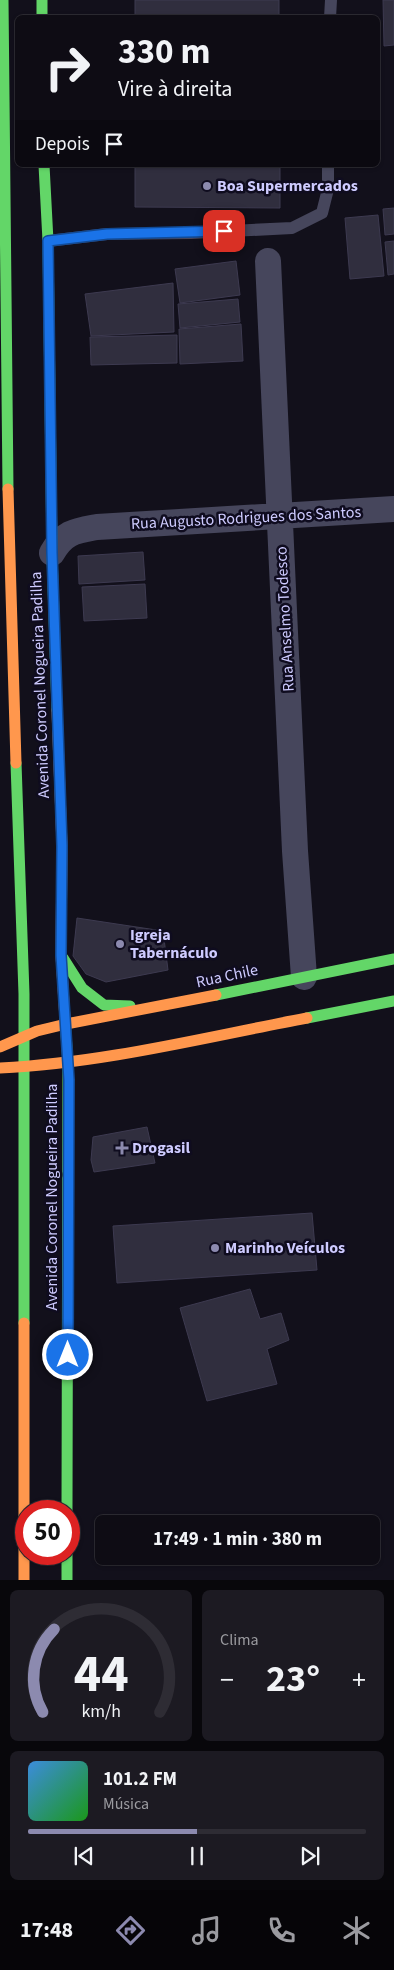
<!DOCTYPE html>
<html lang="pt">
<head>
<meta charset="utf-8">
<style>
  :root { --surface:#0e0c14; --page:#1c1a22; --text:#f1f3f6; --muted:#9b9ba0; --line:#2e2c34; --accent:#8c8aaf }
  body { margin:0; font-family:"Source Sans 3",sans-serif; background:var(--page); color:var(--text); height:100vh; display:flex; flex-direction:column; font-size:19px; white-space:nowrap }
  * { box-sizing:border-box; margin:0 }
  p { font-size:16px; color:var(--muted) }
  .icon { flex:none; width:28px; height:28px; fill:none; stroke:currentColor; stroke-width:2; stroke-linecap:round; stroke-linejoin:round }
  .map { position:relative; height:1580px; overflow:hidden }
  .panel { display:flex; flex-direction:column; gap:10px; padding:10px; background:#08070b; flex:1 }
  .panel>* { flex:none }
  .banner { position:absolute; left:15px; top:15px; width:365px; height:152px; border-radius:8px; box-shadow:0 1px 4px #0004,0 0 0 1px var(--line); background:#0e0c14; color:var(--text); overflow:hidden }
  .speed { position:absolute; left:15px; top:1500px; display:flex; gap:10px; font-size:25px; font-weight:700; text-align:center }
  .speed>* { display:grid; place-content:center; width:65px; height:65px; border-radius:50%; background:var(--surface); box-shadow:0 1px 4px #0004,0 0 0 1px var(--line); line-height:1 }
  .speed .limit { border:8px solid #d22; background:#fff; color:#111 }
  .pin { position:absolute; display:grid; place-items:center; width:42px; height:42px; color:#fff; margin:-21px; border-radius:10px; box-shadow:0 2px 8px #0006 }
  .me { position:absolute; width:55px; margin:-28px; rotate:0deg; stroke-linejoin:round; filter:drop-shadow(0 0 4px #0008) }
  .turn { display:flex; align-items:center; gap:18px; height:105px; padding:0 20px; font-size:22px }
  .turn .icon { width:65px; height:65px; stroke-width:2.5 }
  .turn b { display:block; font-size:35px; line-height:42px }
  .then { display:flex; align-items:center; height:48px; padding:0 20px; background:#0003; gap:10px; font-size:19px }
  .big { font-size:38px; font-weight:700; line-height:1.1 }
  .panel .widget { flex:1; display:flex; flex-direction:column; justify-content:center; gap:8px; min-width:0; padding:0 18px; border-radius:8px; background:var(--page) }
  .panel .dial { align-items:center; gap:0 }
  .dial svg { height:130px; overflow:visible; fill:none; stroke:var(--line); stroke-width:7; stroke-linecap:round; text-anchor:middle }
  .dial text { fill:var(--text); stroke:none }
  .song { display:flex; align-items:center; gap:15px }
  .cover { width:60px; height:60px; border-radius:8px; background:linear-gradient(135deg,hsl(210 70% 55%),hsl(120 70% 35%)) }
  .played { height:5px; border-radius:2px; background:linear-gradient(90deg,var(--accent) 50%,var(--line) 50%) }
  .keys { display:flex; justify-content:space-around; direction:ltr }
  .heat { display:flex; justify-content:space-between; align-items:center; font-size:28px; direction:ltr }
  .panel .tiles { flex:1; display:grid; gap:10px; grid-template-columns:1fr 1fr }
  .widget:last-child { grid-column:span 2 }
  .trip { position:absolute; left:95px; top:1515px; width:285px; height:50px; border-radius:8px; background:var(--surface); box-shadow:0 1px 4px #0004,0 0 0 1px var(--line); font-weight:700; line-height:50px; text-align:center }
  .tab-bar { display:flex; height:80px; justify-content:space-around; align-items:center; background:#060508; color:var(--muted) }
  .tab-bar .icon { width:35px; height:35px }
  .tab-bar .active { color:var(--accent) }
  .tab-bar b { font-size:22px; color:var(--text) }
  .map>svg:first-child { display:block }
  .building { fill:#302e3e; stroke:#3d3a50 }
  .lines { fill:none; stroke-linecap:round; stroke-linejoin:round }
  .lane { stroke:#46465c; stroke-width:12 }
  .street { stroke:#46465c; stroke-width:26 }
  .fast { stroke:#63d668; stroke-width:11 }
  .slow { stroke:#ff974d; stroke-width:11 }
  .route-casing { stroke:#114b97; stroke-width:12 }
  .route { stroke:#1a73e8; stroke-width:9 }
  .poi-dot { fill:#8c8aaf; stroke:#0f0c1f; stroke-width:2 }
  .labels { text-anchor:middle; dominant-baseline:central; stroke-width:5; stroke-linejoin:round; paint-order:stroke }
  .poi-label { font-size:16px; font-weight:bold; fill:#cecbff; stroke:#0f0c1f; text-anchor:start }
  .street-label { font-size:16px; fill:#cecbff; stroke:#0f0c1f }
</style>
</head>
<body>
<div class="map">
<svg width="394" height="1580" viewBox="0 0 394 1580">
  <rect width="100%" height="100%" fill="#12101b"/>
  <path class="building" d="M135,0H279V18H135Z
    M383,0H394V45L384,46Z
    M135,165H280V208L135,207Z
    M394,208V234L385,235L383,209Z
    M378,215L384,276L350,279L345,218Z
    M394,241V274L388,275L385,242Z
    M236,261L240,295L180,303L175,269Z
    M173,283L174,332L91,336L85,294Z
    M238,299L240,322L180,328L178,304Z
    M241,324L243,361L180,364L179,329Z
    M177,335V363L91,365L90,337Z
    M143,552L145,580L79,584L78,556Z
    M145,584L147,618L84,621L82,587Z
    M77,918L163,931L168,970L106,982L86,974L73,956Z
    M147,1127L155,1163L94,1172L91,1160L93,1137Z
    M312,1213L317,1270L117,1283L113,1226Z
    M250,1289L260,1319L281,1313L289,1340L267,1349L277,1384L207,1401L180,1308Z"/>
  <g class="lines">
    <path class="lane" d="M330,18L331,0
      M48,241L107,234L191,233L292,228L322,213L328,189V165"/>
    <path class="street" d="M268,261L295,851L304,977
      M52,553C64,532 75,531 97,527L394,509"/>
    <path class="fast" d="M3,0L8,489
      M42,0V18
      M44,165L48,241L52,553L57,710
      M16,763L24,994V1323
      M63,958L82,988L104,1005L130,1006
      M216,995L394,959
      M307,1018L394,1001
      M65,1019L68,1063L67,1511
      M67,1554V1580"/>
    <path class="slow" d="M8,489L16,763
      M57,710L62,846L61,955L65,1019
      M0,1047L37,1031L66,1024L216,995
      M0,1068C104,1063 206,1037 307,1018
      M24,1323V1580"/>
  </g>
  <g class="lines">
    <g class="route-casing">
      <path id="route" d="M68,1355L69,1080L61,955L62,846L52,553L48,241L107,234L224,231"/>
    </g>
    <use href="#route" class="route"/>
  </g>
  <g class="poi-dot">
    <circle cx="207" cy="186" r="5"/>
    <circle cx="120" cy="944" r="5"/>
    <path d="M119.5 1140.5h5v5h5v5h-5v5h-5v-5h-5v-5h5z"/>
    <circle cx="215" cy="1248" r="5"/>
  </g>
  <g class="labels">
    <g class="poi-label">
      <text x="217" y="186">Boa Supermercados</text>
      <text x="130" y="935">Igreja<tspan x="130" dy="18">Tabernáculo</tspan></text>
      <text x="132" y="1148">Drogasil</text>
      <text x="225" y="1248">Marinho Veículos</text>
    </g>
    <g class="street-label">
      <text transform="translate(246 518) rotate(-3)">Rua Augusto Rodrigues dos Santos</text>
      <text transform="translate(285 619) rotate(-93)">Rua Anselmo Todesco</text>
      <text transform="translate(40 685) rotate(-92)">Avenida Coronel Nogueira Padilha</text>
      <text transform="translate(227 976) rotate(-12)">Rua Chile</text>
      <text transform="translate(52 1197) rotate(-90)">Avenida Coronel Nogueira Padilha</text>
    </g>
  </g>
</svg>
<div class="speed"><div class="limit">50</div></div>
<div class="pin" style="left:224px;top:231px;background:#d93025"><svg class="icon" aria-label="arrive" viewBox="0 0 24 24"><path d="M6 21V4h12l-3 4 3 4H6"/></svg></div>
<svg class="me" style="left:68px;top:1355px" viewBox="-20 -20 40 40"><circle r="17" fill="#1a73e8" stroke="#fff" stroke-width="3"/><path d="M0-11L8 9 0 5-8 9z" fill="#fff"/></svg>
<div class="trip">17:49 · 1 min · 380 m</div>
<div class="banner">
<div class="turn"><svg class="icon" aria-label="right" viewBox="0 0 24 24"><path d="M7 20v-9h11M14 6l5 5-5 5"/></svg><div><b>330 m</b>Vire à direita</div></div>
<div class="then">Depois<svg class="icon" aria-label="arrive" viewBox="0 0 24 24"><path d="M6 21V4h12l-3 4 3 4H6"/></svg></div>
</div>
</div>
<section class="panel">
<div class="tiles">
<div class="widget dial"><svg viewBox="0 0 100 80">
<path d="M14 69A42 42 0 1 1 86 69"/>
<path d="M14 69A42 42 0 0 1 21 18" stroke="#8c8aaf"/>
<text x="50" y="56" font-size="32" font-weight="700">44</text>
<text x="50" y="72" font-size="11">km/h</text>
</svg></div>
<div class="widget"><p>Clima</p>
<div class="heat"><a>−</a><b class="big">23°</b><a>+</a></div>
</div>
<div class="widget">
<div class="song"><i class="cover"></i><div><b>101.2 FM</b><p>Música</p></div></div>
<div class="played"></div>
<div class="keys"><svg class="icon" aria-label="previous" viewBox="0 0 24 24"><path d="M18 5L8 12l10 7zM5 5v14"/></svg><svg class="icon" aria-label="pause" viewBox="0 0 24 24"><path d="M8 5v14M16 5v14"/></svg><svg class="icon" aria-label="next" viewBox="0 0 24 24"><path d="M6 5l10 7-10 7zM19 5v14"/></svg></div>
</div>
</div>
</section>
<nav class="tab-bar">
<b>17:48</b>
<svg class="icon active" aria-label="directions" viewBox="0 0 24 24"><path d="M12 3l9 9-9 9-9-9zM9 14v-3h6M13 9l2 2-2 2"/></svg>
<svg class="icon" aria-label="music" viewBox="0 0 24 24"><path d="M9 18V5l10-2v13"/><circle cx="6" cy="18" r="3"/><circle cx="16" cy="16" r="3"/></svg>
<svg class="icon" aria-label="phone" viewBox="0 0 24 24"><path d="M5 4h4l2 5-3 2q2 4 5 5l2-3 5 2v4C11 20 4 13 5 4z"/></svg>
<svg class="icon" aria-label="climate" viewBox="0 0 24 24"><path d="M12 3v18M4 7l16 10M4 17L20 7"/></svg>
</nav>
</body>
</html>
